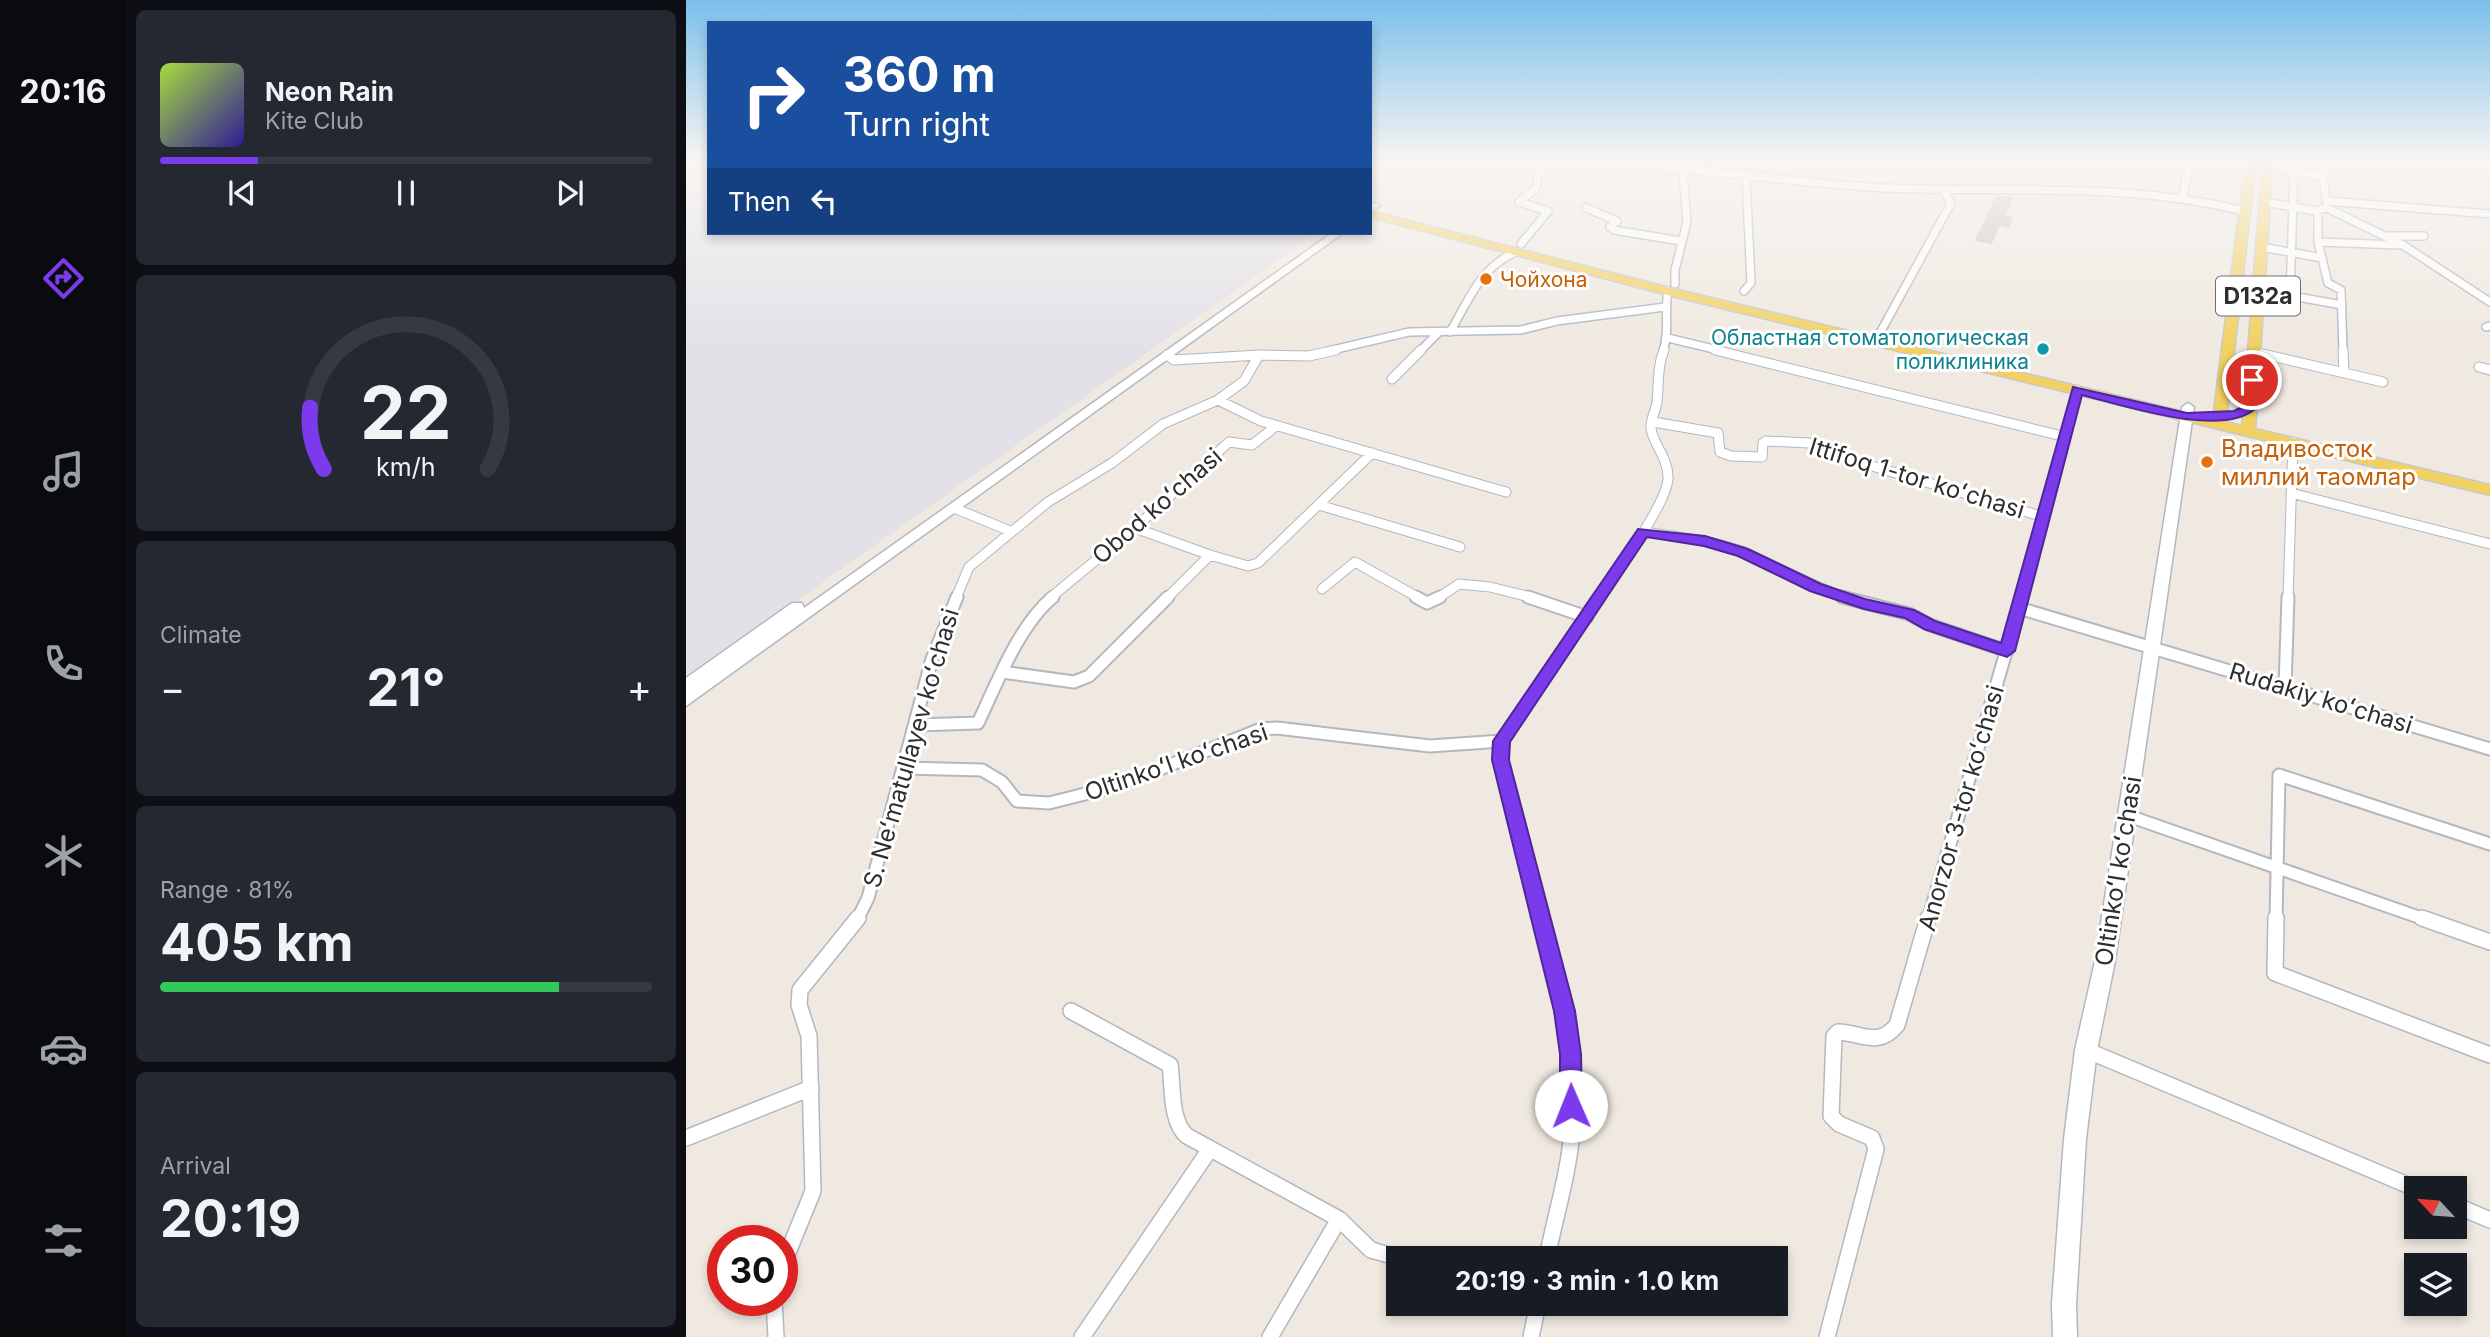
<!DOCTYPE html>
<html lang="en">
<head>
<meta charset="utf-8">
<style>
  :root { --surface:#171b24; --page:#242831; --text:#f1f3f6; --muted:#9ea1a6; --line:#363941; --accent:#7c3aed }
  body { margin:0; font-family:Inter,sans-serif; background:var(--page); color:var(--text); height:100vh; display:flex; flex-direction:column; font-size:26px; white-space:nowrap }
  * { box-sizing:border-box; margin:0 }
  p { font-size:23px; color:var(--muted) }
  .icon { flex:none; width:38px; height:38px; fill:none; stroke:currentColor; stroke-width:2; stroke-linecap:round; stroke-linejoin:round }
  .map { position:relative; flex:1; overflow:hidden }
  .side { display:flex; flex-direction:column; gap:10px; padding:10px; background:#0d0f14; width:560px }
  .side>* { flex:none }
  .banner { position:absolute; left:21px; top:21px; width:665px; height:214px; border-radius:0px; box-shadow:0 4px 10px #0003; background:#1a4fa0; color:#fff; overflow:hidden }
  .needle { width:46px; rotate:296deg }
  .fabs { position:absolute; left:1718px; top:1176px; display:grid; gap:14px }
  .fabs a { display:grid; place-items:center; width:63px; height:63px; border-radius:0px; background:var(--surface); box-shadow:0 4px 10px #0003; font-size:35px }
  .speed { position:absolute; left:21px; top:1225px; display:flex; gap:14px; font-size:35px; font-weight:700; text-align:center }
  .speed>* { display:grid; place-content:center; width:91px; height:91px; border-radius:50%; background:var(--surface); box-shadow:0 4px 10px #0003; line-height:1 }
  .speed .limit { border:10px solid #d22; background:#fff; color:#111 }
  .pin { position:absolute; display:grid; place-items:center; width:60px; height:60px; color:#fff; margin:-30px; border:4px solid #fff; border-radius:50%; box-shadow:0 2px 7px #0007 }
  .me { position:absolute; width:77px; margin:-38px; rotate:359deg; stroke-linejoin:round; filter:drop-shadow(0 0 5px #0008) }
  .turn { display:flex; align-items:center; gap:24px; height:147px; padding:0 21px; font-size:32px }
  .turn .icon { width:91px; height:91px; stroke-width:2.5 }
  .turn b { display:block; font-size:49px; line-height:60px }
  .then { display:flex; align-items:center; height:66px; padding:0 21px; background:#0003; gap:14px; font-size:26px }
  .big { font-size:52px; font-weight:700; line-height:1.1 }
  .side .tile { flex:1; display:flex; flex-direction:column; justify-content:center; gap:10px; min-width:0; padding:0 24px; border-radius:10px; background:var(--page) }
  .side .dial { align-items:center; gap:0 }
  .dial svg { height:182px; overflow:visible; fill:none; stroke:var(--line); stroke-width:7; stroke-linecap:round; text-anchor:middle }
  .dial text { fill:var(--text); stroke:none }
  .song { display:flex; align-items:center; gap:21px }
  .cover { width:84px; height:84px; border-radius:10px; background:linear-gradient(135deg,hsl(80 70% 55%),hsl(250 70% 35%)) }
  .played { height:7px; border-radius:4px; background:linear-gradient(90deg,var(--accent) 20%,var(--line) 20%) }
  .keys { display:flex; justify-content:space-around; direction:ltr }
  .heat { display:flex; justify-content:space-between; align-items:center; font-size:38px; direction:ltr }
  .charge { height:10px; border-radius:5px; background:linear-gradient(90deg,#34c759 81%,var(--line) 0) }
  .trip { position:absolute; left:700px; top:1246px; width:402px; height:70px; border-radius:0px; background:var(--surface); box-shadow:0 4px 10px #0003; font-weight:700; line-height:70px; text-align:center }
  main { display:flex; flex:1; min-height:0 }
  .dock { display:flex; flex-direction:column; width:126px; justify-content:space-around; align-items:center; background:#090b0e; color:var(--muted) }
  .dock .icon { width:49px; height:49px }
  .dock .selected { color:var(--accent) }
  .dock b { font-size:32px; color:var(--text) }
  .map>svg:first-child { display:block }
  .industrial { fill:#e3e1e8 }
  .building { fill:#cbc7bf; stroke:#cbc5ba; stroke-width:2 }
  .lines { fill:none; stroke-linecap:round; stroke-linejoin:round }
  .minor-far3-casing { stroke:#b4b7c1; stroke-width:10 }
  .minor-far2-casing { stroke:#b4b7c1; stroke-width:11 }
  .minor-far1-casing { stroke:#b4b7c1; stroke-width:15 }
  .minor-casing { stroke:#b4b7c1; stroke-width:18 }
  .secondary-casing { stroke:#b4b7c1; stroke-width:3 }
  .primary-casing { stroke:#c9c9c9; stroke-width:3 }
  .minor-far3 { stroke:#fff; stroke-width:7 }
  .minor-far2 { stroke:#fff; stroke-width:9 }
  .minor-far1 { stroke:#fff; stroke-width:11 }
  .minor { stroke:#fff; stroke-width:15 }
  .secondary { fill:#fff; fill-rule:evenodd }
  .primary { fill:#f2d163; fill-rule:evenodd }
  .route { fill:#7c3aed; stroke:#51269a; stroke-width:2 }
  .food-dot { fill:#e8710a; stroke:#fff; stroke-width:2.5 }
  .culture-dot { fill:#0f9aa8; stroke:#fff; stroke-width:2.5 }
  .labels { text-anchor:middle; dominant-baseline:central; stroke-width:6; stroke-linejoin:round; paint-order:stroke }
  .far-food-label { font-size:21px; fill:#c56008; stroke:#fff; text-anchor:start }
  .far-culture-label { font-size:21px; fill:#0d838f; stroke:#fff; text-anchor:end }
  .shield { fill:#fff; stroke:#6d6d6d; stroke-width:2 }
  .shield-label { font-size:23px; font-weight:bold; fill:#2e2e2e }
  .food-label { font-size:24px; fill:#c56008; stroke:#fff; text-anchor:start }
  .street-label { font-size:24px; fill:#2e2e2e; stroke:#fff }
</style>
</head>
<body>
<main>
<nav class="dock">
<b>20:16</b>
<svg class="icon selected" aria-label="directions" viewBox="0 0 24 24"><path d="M12 3l9 9-9 9-9-9zM9 14v-3h6M13 9l2 2-2 2"/></svg>
<svg class="icon" aria-label="music" viewBox="0 0 24 24"><path d="M9 18V5l10-2v13"/><circle cx="6" cy="18" r="3"/><circle cx="16" cy="16" r="3"/></svg>
<svg class="icon" aria-label="phone" viewBox="0 0 24 24"><path d="M5 4h4l2 5-3 2q2 4 5 5l2-3 5 2v4C11 20 4 13 5 4z"/></svg>
<svg class="icon" aria-label="climate" viewBox="0 0 24 24"><path d="M12 3v18M4 7l16 10M4 17L20 7"/></svg>
<svg class="icon" aria-label="car" viewBox="0 0 24 24"><path d="M5 17H2v-5l4-1 3-4h7l3 4 3 1v5h-3M9 17h6M6 11h13"/><circle cx="7" cy="17" r="2"/><circle cx="17" cy="17" r="2"/></svg>
<svg class="icon" aria-label="filters" viewBox="0 0 24 24"><path d="M4 7h16M4 17h16"/><circle cx="9" cy="7" r="2"/><circle cx="15" cy="17" r="2"/></svg>
</nav>
<section class="side">
<div class="tile">
<div class="song"><i class="cover"></i><div><b>Neon Rain</b><p>Kite Club</p></div></div>
<div class="played"></div>
<div class="keys"><svg class="icon" aria-label="previous" viewBox="0 0 24 24"><path d="M18 5L8 12l10 7zM5 5v14"/></svg><svg class="icon" aria-label="pause" viewBox="0 0 24 24"><path d="M8 5v14M16 5v14"/></svg><svg class="icon" aria-label="next" viewBox="0 0 24 24"><path d="M6 5l10 7-10 7zM19 5v14"/></svg></div>
</div>
<div class="tile dial"><svg viewBox="0 0 100 80">
<path d="M14 69A42 42 0 1 1 86 69"/>
<path d="M14 69A42 42 0 0 1 8 42" stroke="#7c3aed"/>
<text x="50" y="56" font-size="32" font-weight="700">22</text>
<text x="50" y="72" font-size="11">km/h</text>
</svg></div>
<div class="tile"><p>Climate</p>
<div class="heat"><a>−</a><b class="big">21°</b><a>+</a></div>
</div>
<div class="tile"><p>Range · 81%</p><b class="big">405 km</b><div class="charge"></div></div>
<div class="tile"><p>Arrival</p><b class="big">20:19</b></div>
</section>
<div class="map">
<svg width="1804" height="1337" viewBox="0 0 1804 1337">
  <rect width="100%" height="100%" fill="#efe9e1"/>
  <path class="industrial" d="M0,188L23,195V233H630L0,679Z"/>
  <path class="building" d="M1311,196L1326,198L1318,216L1326,218L1322,227L1313,225L1305,243L1290,240Z"/>
  <g class="lines">
    <g class="minor-far3-casing">
      <path id="minor-far3" d="M953,160L969,167L1060,175
        M1137,160L1194,167L1395,162L1488,166L1490,160
        M1517,160L1564,169
        M1688,160V163
        M1581,166L1637,176L1641,206
        M1797,168H1804
        M1637,176L1642,171L1643,160
        M1497,197L1502,169
        M1641,201L1804,214
        M1579,202L1629,211L1641,208L1717,245L1804,302
        M900,208L931,221L924,227L928,230L995,241
        M1632,211V242L1642,283L1655,290L1657,351
        M1702,236H1738
        M1632,242L1714,245
        M835,244L862,211L833,202L850,188L853,171L876,160
        M1576,247L1636,258
        M989,284V270L1001,222L996,160
        M1573,290L1656,305
        M1058,291L1065,283L1060,175C1116,182 1173,188 1230,189C1345,191 1445,184 1559,211
        M1604,296L1608,170
        M1800,327L1804,326
        M764,332C783,300 794,267 830,252
        M1194,333L1265,203L1257,189
        M982,338L1036,351
        M642,351L723,332L835,330L871,321L979,307
        M734,351L753,332
        M977,351C984,332 978,312 982,291"/>
    </g>
    <g class="minor-far2-casing">
      <path id="minor-far2" d="M1029,350L1380,437
        M1657,350L1658,373
        M1568,352L1697,382
        M481,355L488,360L573,355L623,356L650,350
        M1793,367L1804,370
        M706,379L735,350
        M532,400L575,421L820,492
        M967,422L1032,433L1034,452L1045,456L1076,457L1077,443L1080,441L1123,443L1149,455L1358,517
        M1605,493L1804,544
        M633,505L774,547
        M268,508L324,531
        M449,528L524,555L481,598
        M957,532C991,537 1026,540 1058,552C1093,567 1125,586 1161,598
        M524,555L562,566L572,563L686,453
        M636,589L669,562L733,598
        M270,598L283,567L362,502L426,463L477,424L532,400L558,381L573,355
        M364,598L449,528L543,442L566,445L590,426
        M752,598L773,584L804,587L848,598
        M912,598C929,573 980,506 982,479C983,458 966,443 965,428C964,420 970,410 971,402C973,384 971,367 978,350
        M1336,598L1391,390
        M1602,598L1607,442"/>
    </g>
    <g class="minor-far1-casing">
      <path id="minor-far1" d="M730,597L741,603L754,597
        M842,597L901,617
        M1156,597L1223,614L1244,625L1321,651
        M1333,608L1804,749
        M316,672L388,682L403,676L482,597
        M1599,687L1602,597
        M230,725L292,723C311,683 333,625 367,597
        M219,768L296,770L316,782L331,801L363,803L431,786L575,729L591,728L744,746L816,741
        M1440,815L1741,920
        M171,920L182,898L246,659L271,597
        M855,920L815,760L816,741L913,597
        M1242,920L1336,597
        M1590,920L1593,775L1804,844"/>
    </g>
    <g class="minor-casing">
      <path id="minor" d="M855,918C872,988 892,1058 886,1131C883,1172 869,1217 861,1258
        M1590,918L1589,973L1804,1055
        M1736,918L1804,942
        M385,1011L484,1065C487,1086 484,1122 501,1136L653,1219L685,1250L714,1258
        M1400,1050L1731,1189
        M0,1138L125,1088
        M1769,1205L1804,1220
        M96,1267L127,1191L123,1036L113,1005L114,990L172,918
        M88,1300L90,1337
        M396,1337L524,1149
        M584,1337L653,1219
        M845,1337L852,1304
        M1141,1337L1190,1149L1186,1138L1153,1124L1145,1116L1148,1036L1152,1032C1177,1033 1192,1048 1211,1025L1242,918"/>
    </g>
    <g class="secondary-casing">
      <path id="secondary" d="M689,203L694,206L684,212V205Z
        M646,233H657L0,706V678L106,603H116L118,608Z
        M1502,403L1508,407L1429,961L1411,1050L1400,1139L1390,1304L1391,1337H1367L1366,1304L1378,1139L1389,1050L1409,961L1496,407Z"/>
    </g>
    <g class="primary-casing">
      <path id="primary" d="M1560,160H1570L1540,422L1556,426L1577,160H1587L1569,429L1804,485V495L982,295L684,217V211L984,288L1527,419Z"/>
    </g>
    <use href="#minor-far3" class="minor-far3"/>
    <use href="#minor-far2" class="minor-far2"/>
    <use href="#minor-far1" class="minor-far1"/>
    <use href="#minor" class="minor"/>
    <use href="#secondary" class="secondary"/>
    <use href="#primary" class="primary"/>
  </g>
  <linearGradient id="sky" x2="0" y2="1"><stop stop-color="#7abfeb"/><stop offset="0.46" stop-color="#f8f5f2"/><stop offset="1" stop-color="#f8f5f2" stop-opacity="0"/></linearGradient>
  <rect width="1804" height="348" fill="url(#sky)"/>
  <path class="route" d="M1566,376L1572,380L1570,408C1537,439 1436,405 1396,395L1329,651L1321,657L1238,629L1219,618L1178,609L1124,591L1052,556L1018,546L961,537L824,742L823,760L889,1011L895,1054L896,1106L893,1113L885,1117L877,1113L874,1106V1054L868,1011L806,760L807,741L952,529L1019,536L1062,549L1135,584L1179,599L1228,610L1249,621L1315,643L1387,387L1501,413L1548,411L1558,406L1560,380Z"/>
  <g class="food-dot">
    <circle cx="800" cy="279" r="7"/>
    <circle cx="1521" cy="462" r="7"/>
  </g>
  <circle class="culture-dot" cx="1357" cy="349" r="7"/>
  <g class="labels">
    <g class="far-food-label">
      <text x="814" y="279">Чойхона</text>
    </g>
    <g class="far-culture-label">
      <text x="1343" y="337">Областная стоматологическая<tspan x="1343" dy="24">поликлиника</tspan></text>
    </g>
    <rect class="shield" x="1530" y="276.5" width="84" height="39" rx="5"/>
    <g class="shield-label">
      <text x="1572" y="296">D132a</text>
    </g>
    <g class="food-label">
      <text x="1535" y="448">Владивосток<tspan x="1535" dy="28">миллий таомлар</tspan></text>
    </g>
    <g class="street-label">
      <text transform="translate(1231 478) rotate(17)">Ittifoq 1-tor koʻchasi</text>
      <text transform="translate(471 506) rotate(-41)">Obod koʻchasi</text>
      <text transform="translate(1635 698) rotate(17)">Rudakiy koʻchasi</text>
      <text transform="translate(225 748) rotate(-74)">S. Neʻmatullayev koʻchasi</text>
      <text transform="translate(490 762) rotate(-19)">Oltinkoʻl koʻchasi</text>
      <text transform="translate(1275 808) rotate(-74)">Anorzor 3-tor koʻchasi</text>
      <text transform="translate(1432 871) rotate(-81)">Oltinkoʻl koʻchasi</text>
    </g>
  </g>
</svg>
<div class="fabs">
<a><svg class="needle" viewBox="-14 -14 28 28"><path d="M0-13l5 13h-10z" fill="#e53935"/><path d="M0 13l5-13h-10z" fill="#9ea1a6"/></svg></a>
<a><svg class="icon" aria-label="layers" viewBox="0 0 24 24"><path d="M12 4l9 5-9 5-9-5zM3 14l9 5 9-5"/></svg></a>
</div>
<div class="speed"><div class="limit">30</div></div>
<div class="pin" style="left:1566px;top:380px;background:#d93025"><svg class="icon" aria-label="arrive" viewBox="0 0 24 24"><path d="M6 21V4h12l-3 4 3 4H6"/></svg></div>
<svg class="me" style="left:885px;top:1106px" viewBox="-20 -20 40 40"><circle r="19" fill="#fff"/><path d="M0-13L10 11 0 6-10 11z" fill="#7c3aed"/></svg>
<div class="trip">20:19 · 3 min · 1.0 km</div>
<div class="banner">
<div class="turn"><svg class="icon" aria-label="right" viewBox="0 0 24 24"><path d="M7 20v-9h11M14 6l5 5-5 5"/></svg><div><b>360 m</b>Turn right</div></div>
<div class="then">Then<svg class="icon" aria-label="left" viewBox="0 0 24 24"><path d="M17 20v-9H6M10 6l-5 5 5 5"/></svg></div>
</div>
</div>
</main>
</body>
</html>
